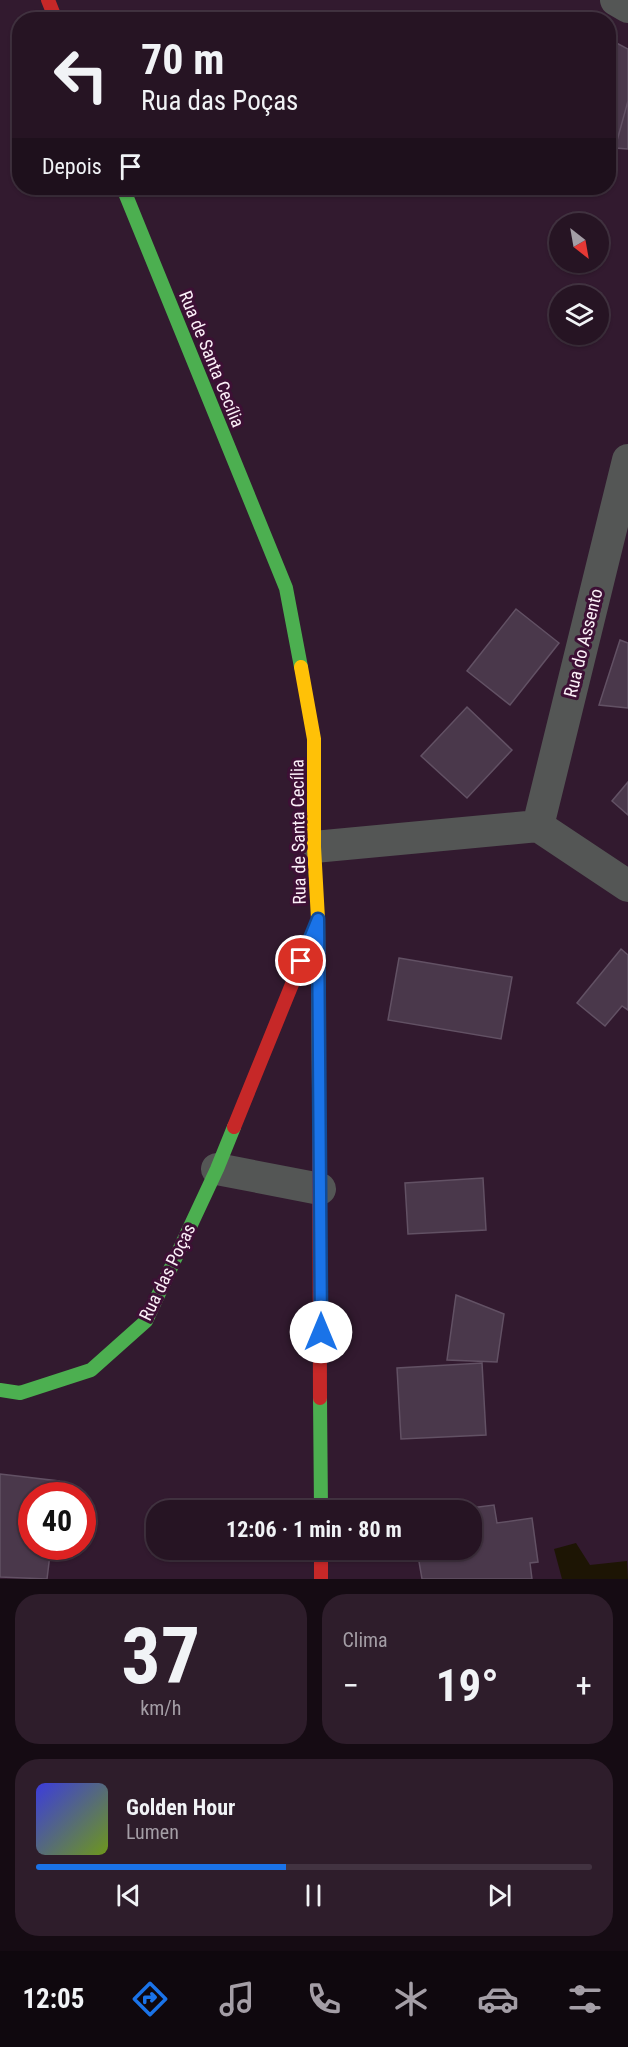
<!DOCTYPE html>
<html lang="pt">
<head>
<meta charset="utf-8">
<style>
  :root { --surface:#261423; --page:#2e1d2b; --text:#f1f3f6; --muted:#a49ea6; --line:#423341; --accent:#1a73e8 }
  body { margin:0; font-family:"Roboto Condensed",sans-serif; background:var(--page); color:var(--text); height:100vh; display:flex; flex-direction:column; font-size:22px; white-space:nowrap }
  * { box-sizing:border-box; margin:0 }
  p { font-size:20px; color:var(--muted) }
  .icon { flex:none; width:33px; height:33px; fill:none; stroke:currentColor; stroke-width:2; stroke-linecap:round; stroke-linejoin:round }
  .map { position:relative; height:1579px; overflow:hidden }
  .drawer { display:flex; flex-direction:column; gap:15px; padding:15px; background:#150b13; flex:1 }
  .drawer>* { flex:none }
  .banner { position:absolute; left:12px; top:12px; width:604px; height:183px; border-radius:24px; box-shadow:0 2px 4px #0004,0 0 0 2px var(--line); background:#261423; color:var(--text); overflow:hidden }
  .needle { width:39px; rotate:149deg }
  .fabs { position:absolute; left:549px; top:213px; display:grid; gap:12px }
  .fabs a { display:grid; place-items:center; width:60px; height:60px; border-radius:50%; background:var(--surface); box-shadow:0 2px 4px #0004,0 0 0 2px var(--line); font-size:30px }
  .speed { position:absolute; left:18px; top:1482px; display:flex; gap:12px; font-size:30px; font-weight:700; text-align:center }
  .speed>* { display:grid; place-content:center; width:78px; height:78px; border-radius:50%; background:var(--surface); box-shadow:0 2px 4px #0004,0 0 0 2px var(--line); line-height:1 }
  .speed .limit { border:9px solid #d22; background:#fff; color:#111 }
  .pin { position:absolute; display:grid; place-items:center; width:51px; height:51px; color:#fff; margin:-26px; border:3px solid #fff; border-radius:50%; box-shadow:0 2px 6px #0007 }
  .me { position:absolute; width:66px; margin:-33px; rotate:0deg; stroke-linejoin:round; filter:drop-shadow(0 0 4px #0008) }
  .turn { display:flex; align-items:center; gap:21px; height:126px; padding:0 30px; font-size:27px }
  .turn .icon { width:78px; height:78px; stroke-width:2.5 }
  .turn b { display:block; font-size:42px; line-height:51px }
  .then { display:flex; align-items:center; height:57px; padding:0 30px; background:#0003; gap:12px; font-size:22px }
  .big { font-size:45px; font-weight:700; line-height:1.1 }
  .drawer .widget { flex:1; display:flex; flex-direction:column; justify-content:center; gap:9px; min-width:0; padding:0 21px; border-radius:24px; background:var(--page) }
  .drawer .dial { align-items:center; gap:0 }
  .dial b { font-size:78px; line-height:1 }
  .song { display:flex; align-items:center; gap:18px }
  .cover { width:72px; height:72px; border-radius:9px; background:linear-gradient(135deg,hsl(240 70% 55%),hsl(80 70% 35%)) }
  .played { height:6px; border-radius:3px; background:linear-gradient(90deg,var(--accent) 45%,var(--line) 45%) }
  .keys { display:flex; justify-content:space-around; direction:ltr }
  .heat { display:flex; justify-content:space-between; align-items:center; font-size:33px; direction:ltr }
  .drawer .tiles { flex:1; display:grid; gap:15px; grid-template-columns:1fr 1fr }
  .widget:last-child { grid-column:span 2 }
  .trip { position:absolute; left:146px; top:1500px; width:336px; height:60px; border-radius:24px; background:var(--surface); box-shadow:0 2px 4px #0004,0 0 0 2px var(--line); font-weight:700; line-height:60px; text-align:center }
  .tabs { display:flex; height:96px; justify-content:space-around; align-items:center; background:#0f080e; color:var(--muted) }
  .tabs .icon { width:42px; height:42px }
  .tabs .selected { color:var(--accent) }
  .tabs b { font-size:27px; color:var(--text) }
  .map>svg:first-child { display:block }
  .water { fill:#1d1504 }
  .building { fill:#4a384b; stroke:#625164; stroke-width:1.5 }
  .lines { fill:none; stroke-linecap:round; stroke-linejoin:round }
  .street { stroke:#545655; stroke-width:32 }
  .fast { stroke:#4caf50; stroke-width:14 }
  .slow { stroke:#ffc107; stroke-width:14 }
  .jam { stroke:#c62828; stroke-width:14 }
  .route-casing { stroke:#114b97; stroke-width:15 }
  .route { stroke:#1a73e8; stroke-width:10 }
  .labels { text-anchor:middle; dominant-baseline:central; stroke-width:6; stroke-linejoin:round; paint-order:stroke }
  .street-label { font-size:18px; fill:#fcf0f8; stroke:#3d1035 }
</style>
</head>
<body>
<div class="map">
<svg width="628" height="1579" viewBox="0 0 628 1579">
  <rect width="100%" height="100%" fill="#321a2f"/>
  <path class="water" d="M576,1543L590,1565L627,1561L628,1579H562L554,1549Z"/>
  <path class="building" d="M609,39L628,49V101L615,148L609,147Z
    M628,101V149L615,148Z
    M516,609L559,643L510,705L467,671Z
    M620,640L628,643V708L599,705Z
    M467,707L512,750L467,798L421,756Z
    M628,782V815L612,801Z
    M621,949L628,955V1010L622,1006L605,1026L577,1003Z
    M399,958L512,977L501,1039L388,1020Z
    M483,1178L486,1230L408,1234L405,1183Z
    M456,1295L504,1314L497,1362L447,1360Z
    M482,1363L486,1435L401,1439L397,1368Z
    M0,1474L59,1481L57,1496H32V1546H51L47,1579L0,1577Z
    M494,1505L497,1523L532,1518L538,1562L530,1563L532,1579H422L418,1556L438,1553L437,1550H471V1510H454Z"/>
  <g class="lines">
    <path class="street" d="M616,0L628,7
      M538,826L628,460
      M314,847L538,826L628,886
      M217,1169L320,1189"/>
    <path class="fast" d="M123,188L286,588L301,667
      M0,1390L20,1393L91,1370L146,1321L217,1169L234,1127
      M320,1398L321,1510"/>
    <path class="slow" d="M301,667L314,739V847L318,919L319,1088"/>
    <path class="jam" d="M48,0L56,20
      M319,1088L320,1398
      M234,1127L312,935
      M321,1550V1579"/>
  </g>
  <g class="lines">
    <g class="route-casing">
      <path id="route" d="M301,961L318,919L321,1332"/>
    </g>
    <use href="#route" class="route"/>
  </g>
  <g class="labels">
    <g class="street-label">
      <text transform="translate(212 359) rotate(68)">Rua de Santa Cecília</text>
      <text transform="translate(583 643) rotate(-76)">Rua do Assento</text>
      <text transform="translate(298 832) rotate(-91)">Rua de Santa Cecília</text>
      <text transform="translate(167 1272) rotate(-64)">Rua das Poças</text>
    </g>
  </g>
</svg>
<div class="fabs">
<a><svg class="needle" viewBox="-14 -14 28 28"><path d="M0-13l5 13h-10z" fill="#e53935"/><path d="M0 13l5-13h-10z" fill="#a49ea6"/></svg></a>
<a><svg class="icon" aria-label="layers" viewBox="0 0 24 24"><path d="M12 4l9 5-9 5-9-5zM3 14l9 5 9-5"/></svg></a>
</div>
<div class="speed"><div class="limit">40</div></div>
<div class="pin" style="left:301px;top:961px;background:#d93025"><svg class="icon" aria-label="arrive" viewBox="0 0 24 24"><path d="M6 21V4h12l-3 4 3 4H6"/></svg></div>
<svg class="me" style="left:321px;top:1332px" viewBox="-20 -20 40 40"><circle r="19" fill="#fff"/><path d="M0-13L10 11 0 6-10 11z" fill="#1a73e8"/></svg>
<div class="trip">12:06 · 1 min · 80 m</div>
<div class="banner">
<div class="turn"><svg class="icon" aria-label="left" viewBox="0 0 24 24"><path d="M17 20v-9H6M10 6l-5 5 5 5"/></svg><div><b>70 m</b>Rua das Poças</div></div>
<div class="then">Depois<svg class="icon" aria-label="arrive" viewBox="0 0 24 24"><path d="M6 21V4h12l-3 4 3 4H6"/></svg></div>
</div>
</div>
<section class="drawer">
<div class="tiles">
<div class="widget dial"><b>37</b><p>km/h</p></div>
<div class="widget"><p>Clima</p>
<div class="heat"><a>−</a><b class="big">19°</b><a>+</a></div>
</div>
<div class="widget">
<div class="song"><i class="cover"></i><div><b>Golden Hour</b><p>Lumen</p></div></div>
<div class="played"></div>
<div class="keys"><svg class="icon" aria-label="previous" viewBox="0 0 24 24"><path d="M18 5L8 12l10 7zM5 5v14"/></svg><svg class="icon" aria-label="pause" viewBox="0 0 24 24"><path d="M8 5v14M16 5v14"/></svg><svg class="icon" aria-label="next" viewBox="0 0 24 24"><path d="M6 5l10 7-10 7zM19 5v14"/></svg></div>
</div>
</div>
</section>
<nav class="tabs">
<b>12:05</b>
<svg class="icon selected" aria-label="directions" viewBox="0 0 24 24"><path d="M12 3l9 9-9 9-9-9zM9 14v-3h6M13 9l2 2-2 2"/></svg>
<svg class="icon" aria-label="music" viewBox="0 0 24 24"><path d="M9 18V5l10-2v13"/><circle cx="6" cy="18" r="3"/><circle cx="16" cy="16" r="3"/></svg>
<svg class="icon" aria-label="phone" viewBox="0 0 24 24"><path d="M5 4h4l2 5-3 2q2 4 5 5l2-3 5 2v4C11 20 4 13 5 4z"/></svg>
<svg class="icon" aria-label="climate" viewBox="0 0 24 24"><path d="M12 3v18M4 7l16 10M4 17L20 7"/></svg>
<svg class="icon" aria-label="car" viewBox="0 0 24 24"><path d="M5 17H2v-5l4-1 3-4h7l3 4 3 1v5h-3M9 17h6M6 11h13"/><circle cx="7" cy="17" r="2"/><circle cx="17" cy="17" r="2"/></svg>
<svg class="icon" aria-label="filters" viewBox="0 0 24 24"><path d="M4 7h16M4 17h16"/><circle cx="9" cy="7" r="2"/><circle cx="15" cy="17" r="2"/></svg>
</nav>
</body>
</html>
